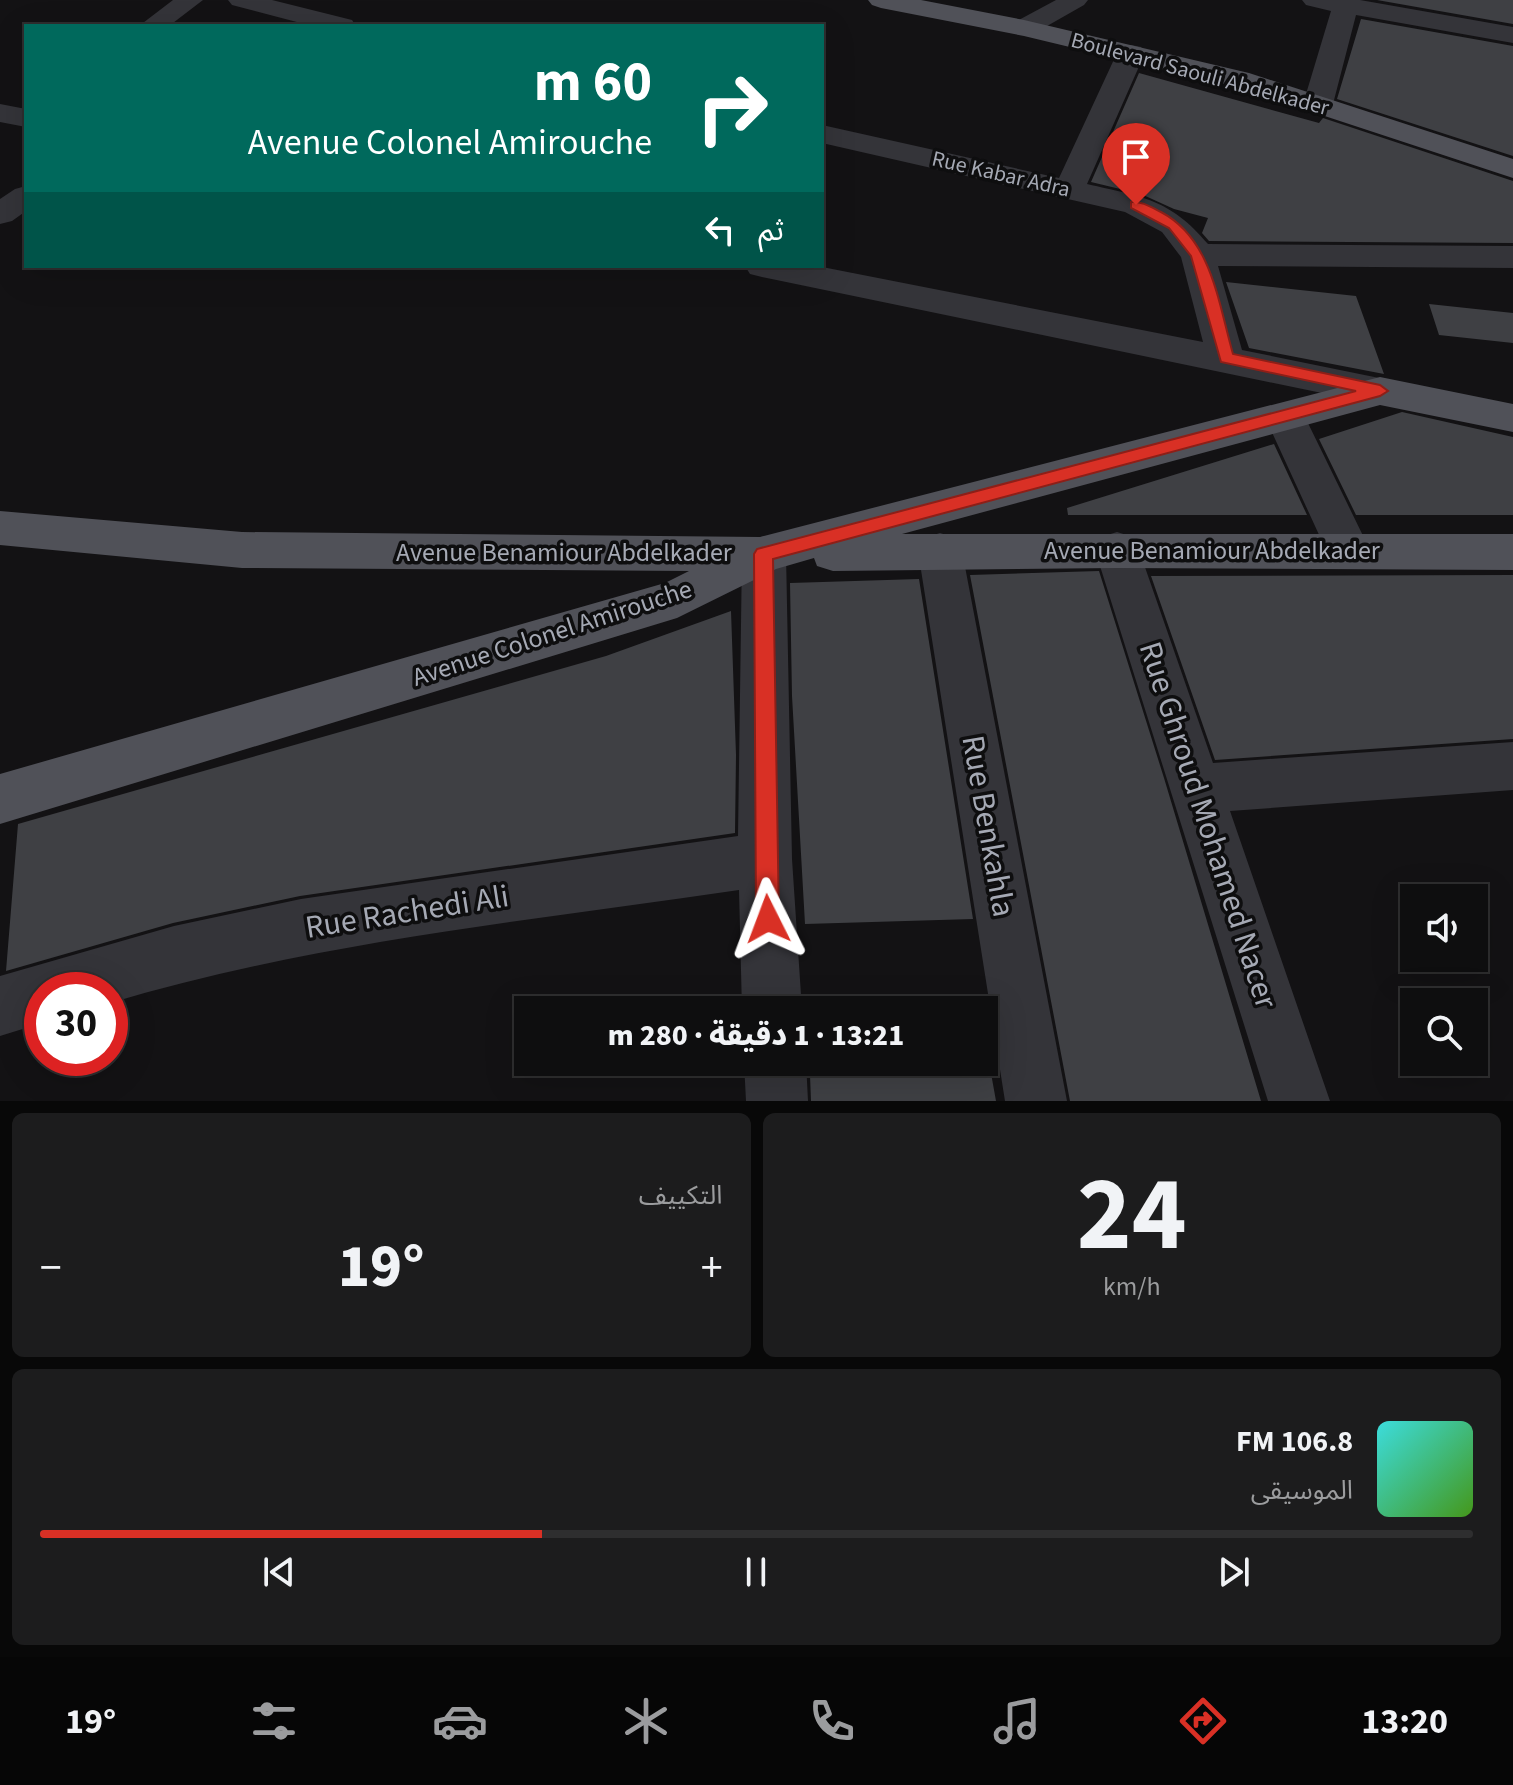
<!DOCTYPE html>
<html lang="ar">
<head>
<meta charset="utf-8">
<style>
  :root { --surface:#0e0e0f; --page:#1c1c1d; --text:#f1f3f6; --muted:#9b9c9e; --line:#2e2e2f; --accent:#d93025 }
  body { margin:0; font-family:"Source Sans 3","Noto Sans Arabic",sans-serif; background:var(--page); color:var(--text); direction:rtl; height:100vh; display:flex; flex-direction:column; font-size:30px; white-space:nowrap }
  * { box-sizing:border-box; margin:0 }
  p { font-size:26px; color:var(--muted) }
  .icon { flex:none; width:44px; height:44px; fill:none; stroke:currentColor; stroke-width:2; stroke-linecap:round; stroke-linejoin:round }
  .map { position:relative; height:1101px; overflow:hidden; direction:ltr }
  .panel { display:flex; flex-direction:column; gap:12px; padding:12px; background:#080808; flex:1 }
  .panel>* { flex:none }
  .guide { position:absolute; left:24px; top:24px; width:800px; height:244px; border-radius:0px; box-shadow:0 8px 32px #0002,0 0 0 2px var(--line); direction:rtl; background:#00695c; color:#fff; overflow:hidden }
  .controls { position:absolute; left:1400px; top:884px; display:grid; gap:16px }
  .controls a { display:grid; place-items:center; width:88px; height:88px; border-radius:0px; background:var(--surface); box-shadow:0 8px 32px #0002,0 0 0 2px var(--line); font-size:40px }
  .speed { position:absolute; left:24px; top:972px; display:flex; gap:16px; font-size:40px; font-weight:700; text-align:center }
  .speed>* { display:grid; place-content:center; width:104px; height:104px; border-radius:50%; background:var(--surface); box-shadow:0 8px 32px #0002,0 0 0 2px var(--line); line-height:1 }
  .speed .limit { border:12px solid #d22; background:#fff; color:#111 }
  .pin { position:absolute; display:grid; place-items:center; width:68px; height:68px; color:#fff; margin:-82px -34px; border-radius:50% 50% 50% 0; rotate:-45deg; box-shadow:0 0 8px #0007 }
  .pin .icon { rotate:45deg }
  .me { position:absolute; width:88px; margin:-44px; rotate:357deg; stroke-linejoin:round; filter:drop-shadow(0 0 6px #0008) }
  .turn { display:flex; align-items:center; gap:28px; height:168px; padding:0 40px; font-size:36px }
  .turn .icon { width:104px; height:104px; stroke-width:2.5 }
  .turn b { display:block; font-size:56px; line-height:68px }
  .then { display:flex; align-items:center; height:76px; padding:0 40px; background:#0003; gap:16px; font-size:30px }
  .big { font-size:60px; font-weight:800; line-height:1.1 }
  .panel .tile { flex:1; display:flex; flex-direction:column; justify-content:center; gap:12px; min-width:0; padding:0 28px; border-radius:12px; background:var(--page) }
  .panel .dial { align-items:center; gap:0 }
  .dial b { font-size:104px; line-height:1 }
  .song { display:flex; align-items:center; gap:24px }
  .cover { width:96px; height:96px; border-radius:12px; background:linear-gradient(135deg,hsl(180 70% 55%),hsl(100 70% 35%)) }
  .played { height:8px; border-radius:4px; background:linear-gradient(90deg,var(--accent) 35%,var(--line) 35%) }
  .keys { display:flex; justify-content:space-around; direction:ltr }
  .heat { display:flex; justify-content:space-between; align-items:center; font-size:44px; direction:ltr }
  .panel .tiles { flex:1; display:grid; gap:12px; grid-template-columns:1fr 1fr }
  .tile:last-child { grid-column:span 2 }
  .trip { position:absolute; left:514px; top:996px; width:484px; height:80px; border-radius:0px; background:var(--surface); box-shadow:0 8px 32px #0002,0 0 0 2px var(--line); font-weight:800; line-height:80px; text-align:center; direction:rtl }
  .tabs { display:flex; height:128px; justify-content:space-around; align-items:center; background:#060606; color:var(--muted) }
  .tabs .icon { width:56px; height:56px }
  .tabs .active { color:var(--accent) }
  .tabs b { font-size:36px; color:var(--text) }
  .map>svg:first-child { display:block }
  .building { fill:#3f4044 }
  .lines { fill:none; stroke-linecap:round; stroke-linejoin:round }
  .minor { fill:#343439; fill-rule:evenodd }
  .major { fill:#505158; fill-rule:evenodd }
  .route { fill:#d93025; stroke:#8d1f18; stroke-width:2 }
  .labels { text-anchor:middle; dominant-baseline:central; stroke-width:7; stroke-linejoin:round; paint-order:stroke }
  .far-street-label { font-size:22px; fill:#a5a9b4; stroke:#0e0e0f }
  .street-label { font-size:26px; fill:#a5a9b4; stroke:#0e0e0f }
  .near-street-label { font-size:32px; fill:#a5a9b4; stroke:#0e0e0f }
</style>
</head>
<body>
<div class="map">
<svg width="1513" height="1101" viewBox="0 0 1513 1101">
  <rect width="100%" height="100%" fill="#131214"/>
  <path class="building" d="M1377,0H1513V24Z
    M1361,19L1513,46V156L1337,99Z
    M1139,73L1319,123L1323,118L1513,181V243L1209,241L1202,233L1208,218L1174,209L1141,194L1091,182Z
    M1226,282L1356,296L1384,374L1249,348Z
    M1429,304L1513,313V343L1439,335Z
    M1402,412L1513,437V515H1356L1319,439Z
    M1274,444L1307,515H1068L1067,508Z
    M1099,571L1164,778L1261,1101H1070L970,575Z
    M1513,575V739L1215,760L1151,576Z
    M919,579L973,919L805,924L792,696L790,583Z
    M731,611L736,755L735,833L300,896L173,923L6,971L18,824L606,656Z
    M911,1062H989L996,1101H811L810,1075Z"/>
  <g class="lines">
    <path class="minor" d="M173,0H203L169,26H139Z
      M228,0H272L352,20L356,26H312L232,5Z
      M1056,0H1088L1084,5L1033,34H1015L1011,28L1015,22Z
      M1302,0H1360L1513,27V43L1356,15L1333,104L1328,110L1318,113L1308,110L1303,104L1331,11L1306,5Z
      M1131,45L1141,47L1145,53L1087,184C1143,197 1170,199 1208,244L1513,246V268L1218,266L1242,350L1394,381L1399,391L1394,401L1380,405L762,277L750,274L745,266H817L1203,342L1181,257L1162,232L1125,212L822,143V125L1059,178L1117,53L1121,47Z
      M0,104L26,109V127L0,122Z
      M26,186V211L12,221L0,224V199L15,189Z
      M1285,403L1299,407L1305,417L1370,550L1364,563L1348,568L1332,563L1326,550L1265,417L1271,407Z
      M1117,532L1133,537L1139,550L1213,763L1513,742V790L1230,811L1330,1101H1268L1095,550L1101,537Z
      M940,533L956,538L962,551L1067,1101H1005L918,551L924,538Z
      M764,536L780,541L786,554L792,859L802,1010H742L739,890C529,921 314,942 110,1003V990H42V1023L0,1036V976L174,926L301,899L738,836L742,554L748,541Z
      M744,1062H806L808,1101H746Z"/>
    <path class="major" d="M868,0H921L1024,20L1249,73L1513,159V178L1240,88L1024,36L881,8L872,5Z
      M1380,377L1513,404V432L1380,405L902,534H1513V570L1117,568L833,571L817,566L814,558L776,569L677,618L0,824V774L665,583L689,571L242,568L0,545V511L242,532L760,537Z"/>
  </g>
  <path class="route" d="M1131,202C1142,201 1151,207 1161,212C1212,239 1218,302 1233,354L1380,385L1388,391L1380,396L773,559L779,919L776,927L768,931L760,927L756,919L754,554L757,549L1356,391L1221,362L1191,256L1169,228L1131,208Z"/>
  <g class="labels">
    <g class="far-street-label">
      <text transform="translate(1200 74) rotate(15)">Boulevard Saouli Abdelkader</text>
      <text transform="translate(1001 174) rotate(13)">Rue Kabar Adra</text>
    </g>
    <g class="street-label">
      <text x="1212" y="550">Avenue Benamiour Abdelkader</text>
      <text x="564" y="552">Avenue Benamiour Abdelkader</text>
      <text transform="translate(552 633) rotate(-18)">Avenue Colonel Amirouche</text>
    </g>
    <g class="near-street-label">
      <text transform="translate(1208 825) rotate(72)">Rue Ghroud Mohamed Nacer</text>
      <text transform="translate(988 826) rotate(80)">Rue Benkahla</text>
      <text transform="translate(407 912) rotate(-9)">Rue Rachedi Ali</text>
    </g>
  </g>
</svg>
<div class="controls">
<a><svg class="icon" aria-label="sound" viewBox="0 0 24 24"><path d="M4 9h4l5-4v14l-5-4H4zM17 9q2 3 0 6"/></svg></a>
<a><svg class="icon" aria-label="search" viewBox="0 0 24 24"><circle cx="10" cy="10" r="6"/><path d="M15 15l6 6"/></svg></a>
</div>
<div class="speed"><div class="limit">30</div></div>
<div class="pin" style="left:1136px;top:205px;background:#d93025"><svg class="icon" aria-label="arrive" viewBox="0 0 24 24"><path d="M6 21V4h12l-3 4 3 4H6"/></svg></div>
<svg class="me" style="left:768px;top:919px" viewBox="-20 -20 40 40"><path d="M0-17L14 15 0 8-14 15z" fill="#d93025" stroke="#fff" stroke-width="4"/></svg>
<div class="trip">13:21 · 1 دقيقة · 280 m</div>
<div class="guide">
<div class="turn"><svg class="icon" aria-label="right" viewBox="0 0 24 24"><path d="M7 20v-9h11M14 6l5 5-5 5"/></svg><div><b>60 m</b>Avenue Colonel Amirouche</div></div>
<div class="then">ثم<svg class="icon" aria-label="left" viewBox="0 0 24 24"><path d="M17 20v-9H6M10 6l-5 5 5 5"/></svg></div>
</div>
</div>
<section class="panel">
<div class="tiles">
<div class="tile dial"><b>24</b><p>km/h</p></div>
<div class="tile"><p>التكييف</p>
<div class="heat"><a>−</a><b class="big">19°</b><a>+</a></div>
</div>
<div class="tile">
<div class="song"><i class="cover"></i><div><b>106.8 FM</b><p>الموسيقى</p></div></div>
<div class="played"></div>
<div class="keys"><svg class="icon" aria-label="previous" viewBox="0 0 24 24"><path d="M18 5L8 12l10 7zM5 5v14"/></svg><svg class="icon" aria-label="pause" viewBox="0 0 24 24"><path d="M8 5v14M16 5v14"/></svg><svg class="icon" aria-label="next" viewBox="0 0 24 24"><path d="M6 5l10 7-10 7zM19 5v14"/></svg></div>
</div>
</div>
</section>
<nav class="tabs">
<b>13:20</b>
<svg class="icon active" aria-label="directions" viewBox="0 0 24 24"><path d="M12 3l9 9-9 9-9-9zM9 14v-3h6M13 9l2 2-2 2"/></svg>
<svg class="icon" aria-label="music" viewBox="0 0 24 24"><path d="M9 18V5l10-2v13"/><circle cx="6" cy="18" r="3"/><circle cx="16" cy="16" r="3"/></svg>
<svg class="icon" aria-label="phone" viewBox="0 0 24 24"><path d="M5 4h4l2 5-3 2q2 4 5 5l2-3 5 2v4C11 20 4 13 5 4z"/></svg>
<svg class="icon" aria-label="climate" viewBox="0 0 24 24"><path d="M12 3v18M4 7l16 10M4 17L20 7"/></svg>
<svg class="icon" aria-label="car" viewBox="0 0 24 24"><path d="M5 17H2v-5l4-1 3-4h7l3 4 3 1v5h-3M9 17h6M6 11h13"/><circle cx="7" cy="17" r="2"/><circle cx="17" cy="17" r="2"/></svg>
<svg class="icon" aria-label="filters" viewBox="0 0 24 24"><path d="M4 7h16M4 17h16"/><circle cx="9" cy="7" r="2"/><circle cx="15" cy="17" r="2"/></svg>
<b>19°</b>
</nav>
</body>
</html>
